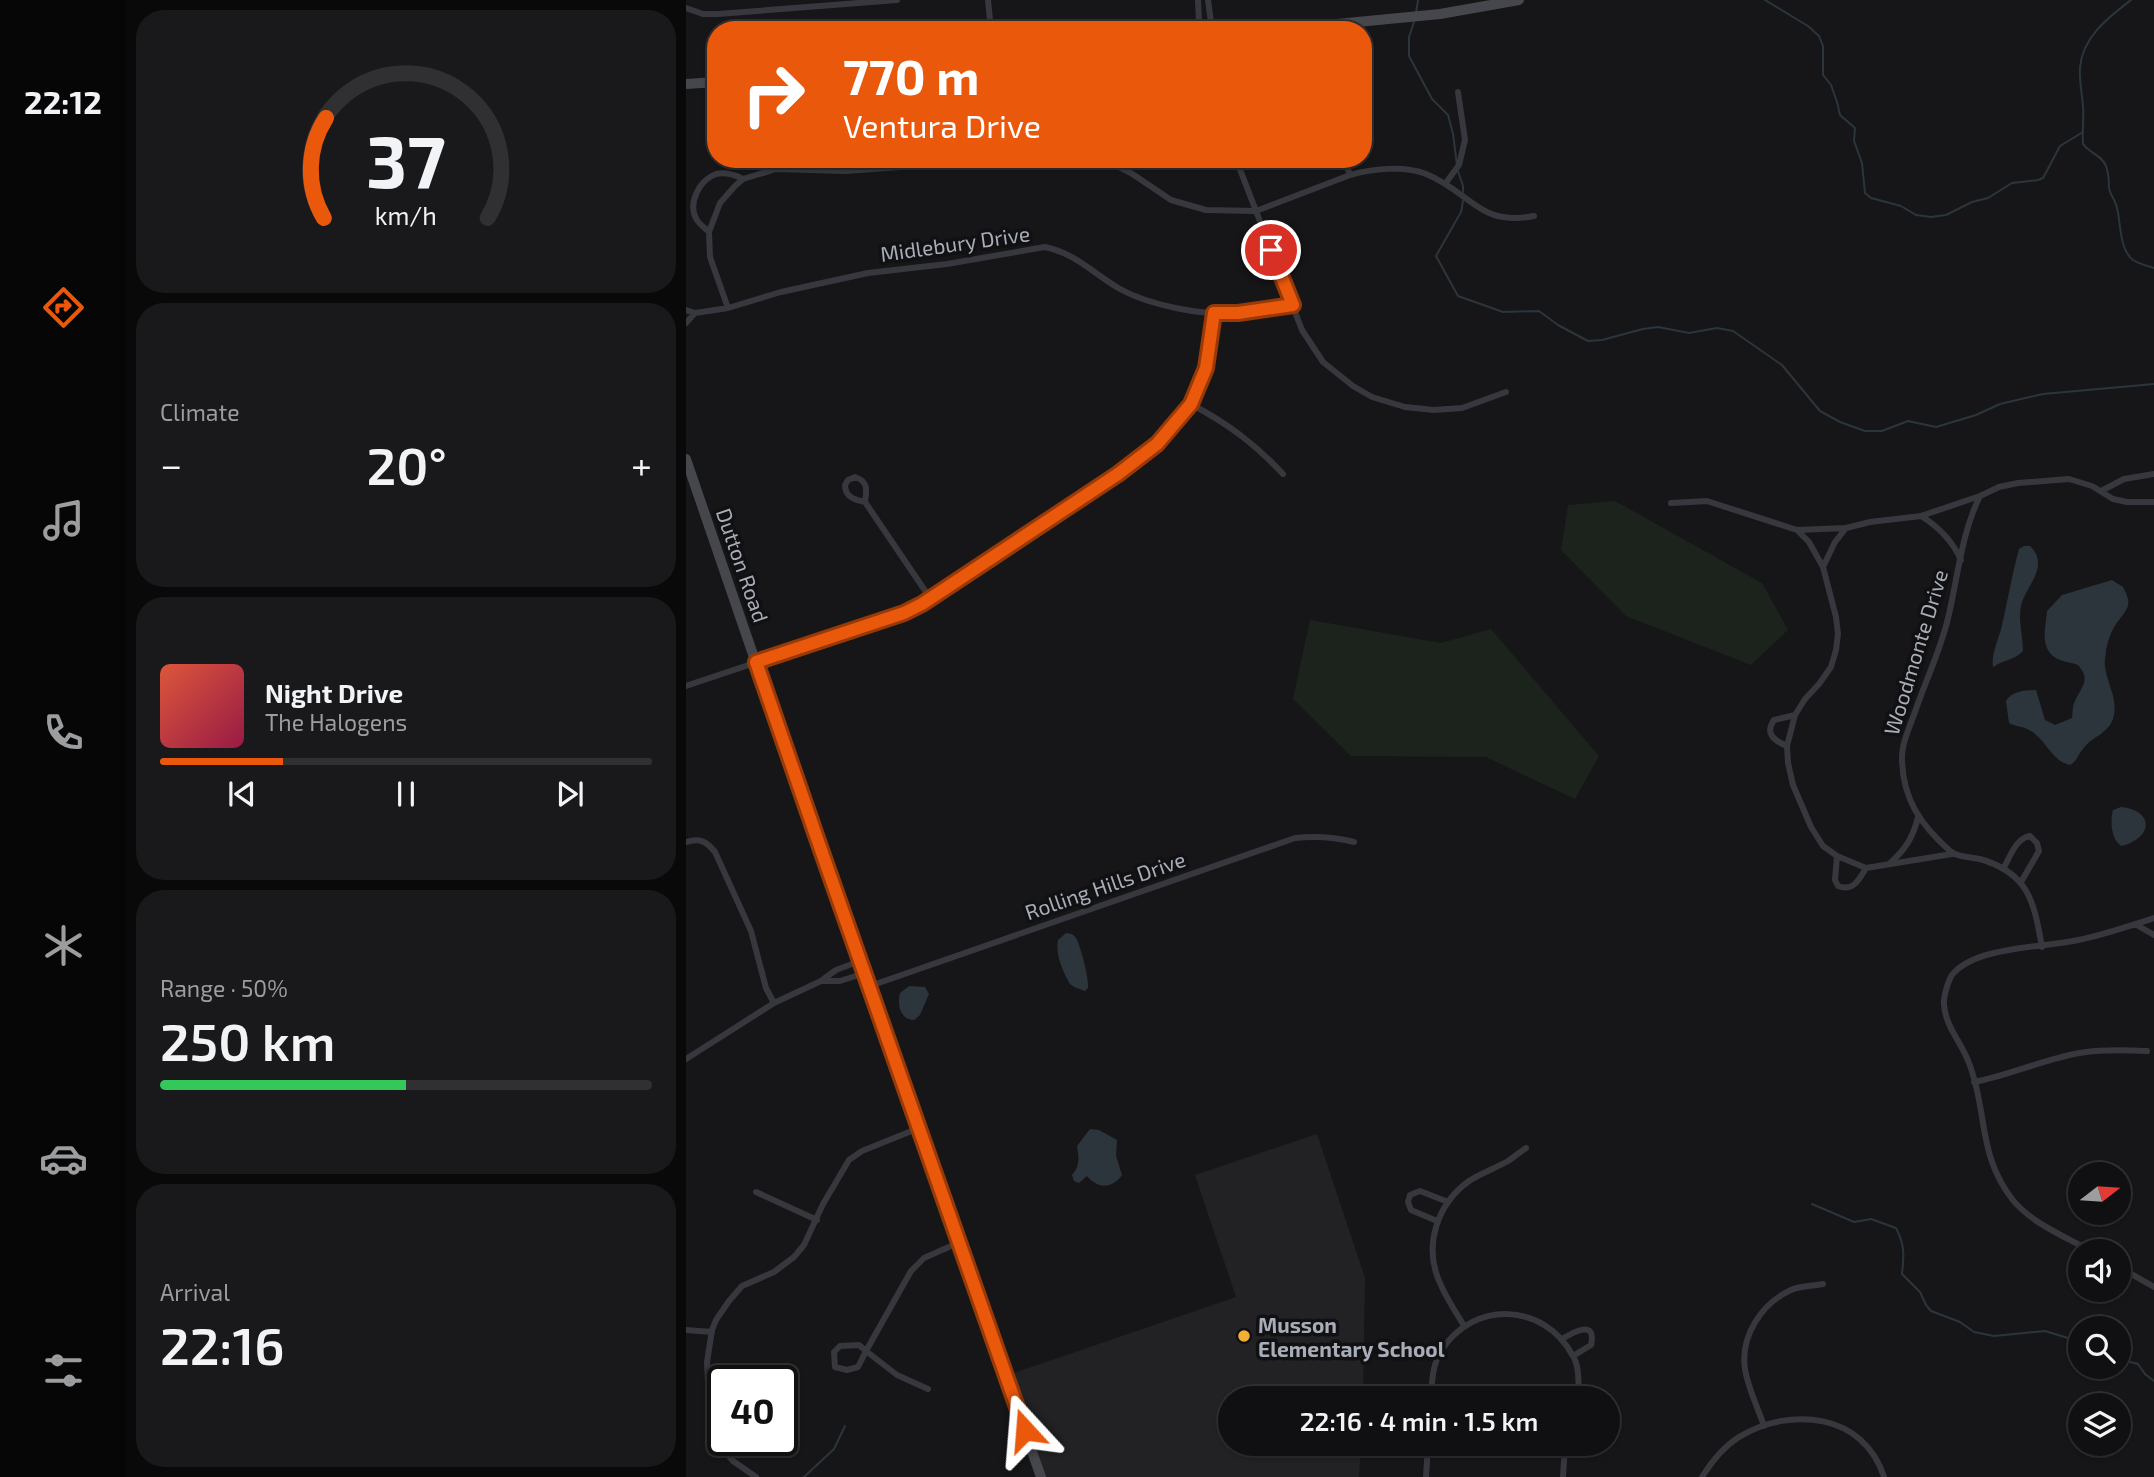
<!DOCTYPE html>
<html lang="en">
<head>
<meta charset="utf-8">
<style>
  :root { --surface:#101012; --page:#19191b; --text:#f1f3f6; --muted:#9c9d9f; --line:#303032; --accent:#ea580c }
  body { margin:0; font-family:"Exo 2",sans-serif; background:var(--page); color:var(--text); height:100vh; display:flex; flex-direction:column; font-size:26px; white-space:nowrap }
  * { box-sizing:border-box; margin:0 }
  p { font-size:23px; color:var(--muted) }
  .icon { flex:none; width:38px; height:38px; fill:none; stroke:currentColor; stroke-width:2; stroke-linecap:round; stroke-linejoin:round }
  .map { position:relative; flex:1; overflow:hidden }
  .drawer { display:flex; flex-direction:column; gap:10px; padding:10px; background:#09090a; width:560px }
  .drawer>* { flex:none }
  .top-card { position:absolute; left:21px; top:21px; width:665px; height:147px; border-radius:28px; box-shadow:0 2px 5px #0004,0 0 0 2px var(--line); background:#ea580c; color:#fff; overflow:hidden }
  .needle { width:46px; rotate:73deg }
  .tools { position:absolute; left:1382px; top:1162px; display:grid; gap:14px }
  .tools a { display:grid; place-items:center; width:63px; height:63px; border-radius:50%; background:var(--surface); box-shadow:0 2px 5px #0004,0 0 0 2px var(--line); font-size:35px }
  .speed { position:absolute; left:21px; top:1365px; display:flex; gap:14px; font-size:35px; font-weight:700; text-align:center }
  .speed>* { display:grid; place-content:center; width:91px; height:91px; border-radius:50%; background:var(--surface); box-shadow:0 2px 5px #0004,0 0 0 2px var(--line); line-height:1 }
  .speed .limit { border:4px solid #111; border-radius:10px; background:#fff; color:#111 }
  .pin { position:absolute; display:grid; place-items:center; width:60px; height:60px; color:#fff; margin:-30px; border:4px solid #fff; border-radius:50%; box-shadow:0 2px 7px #0007 }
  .me { position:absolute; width:77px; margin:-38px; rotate:341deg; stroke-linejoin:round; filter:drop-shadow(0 0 5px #0008) }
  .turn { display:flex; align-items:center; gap:24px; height:147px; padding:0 21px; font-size:32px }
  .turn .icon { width:91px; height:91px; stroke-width:2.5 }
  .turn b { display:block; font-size:49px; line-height:60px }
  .big { font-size:52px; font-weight:600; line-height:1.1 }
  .drawer .widget { flex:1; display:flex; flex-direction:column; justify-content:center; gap:10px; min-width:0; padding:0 24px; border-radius:28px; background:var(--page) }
  .drawer .dial { align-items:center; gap:0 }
  .dial svg { height:182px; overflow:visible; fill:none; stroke:var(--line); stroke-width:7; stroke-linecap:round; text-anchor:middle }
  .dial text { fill:var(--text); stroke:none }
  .song { display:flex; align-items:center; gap:21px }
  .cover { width:84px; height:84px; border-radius:10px; background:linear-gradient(135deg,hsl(10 70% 55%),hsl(340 70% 35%)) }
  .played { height:7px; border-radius:4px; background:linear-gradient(90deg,var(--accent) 25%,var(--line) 25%) }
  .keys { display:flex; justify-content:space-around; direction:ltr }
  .heat { display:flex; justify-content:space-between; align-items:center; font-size:38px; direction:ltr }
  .charge { height:10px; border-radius:5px; background:linear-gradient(90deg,#34c759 50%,var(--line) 0) }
  .trip { position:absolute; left:532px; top:1386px; width:402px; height:70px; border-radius:35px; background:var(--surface); box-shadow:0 2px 5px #0004,0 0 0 2px var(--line); font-weight:600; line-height:70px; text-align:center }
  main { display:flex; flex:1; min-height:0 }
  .menu { display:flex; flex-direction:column; width:126px; justify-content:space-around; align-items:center; background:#060607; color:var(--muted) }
  .menu .icon { width:49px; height:49px }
  .menu .current { color:var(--accent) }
  .menu b { font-size:32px; color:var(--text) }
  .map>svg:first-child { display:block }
  .built { fill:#222225 }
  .green { fill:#1c231d }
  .water { fill:#2c353c }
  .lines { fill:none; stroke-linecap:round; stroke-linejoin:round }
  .stream { stroke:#2c353c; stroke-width:2 }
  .street { stroke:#37383d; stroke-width:6 }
  .secondary { stroke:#45474d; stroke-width:10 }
  .route-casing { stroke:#983908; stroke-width:18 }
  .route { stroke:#ea580c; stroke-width:12 }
  .poi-dot { fill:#f2b134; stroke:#111113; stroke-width:2.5 }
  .labels { text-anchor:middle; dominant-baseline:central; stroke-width:7; stroke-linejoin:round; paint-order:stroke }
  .street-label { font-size:21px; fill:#a8adb8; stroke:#111113 }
  .poi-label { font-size:21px; font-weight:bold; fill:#a8adb8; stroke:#111113; text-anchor:start }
</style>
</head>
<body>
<main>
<nav class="menu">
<b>22:12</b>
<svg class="icon current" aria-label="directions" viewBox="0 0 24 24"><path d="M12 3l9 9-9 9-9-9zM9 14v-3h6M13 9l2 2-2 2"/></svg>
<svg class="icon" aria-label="music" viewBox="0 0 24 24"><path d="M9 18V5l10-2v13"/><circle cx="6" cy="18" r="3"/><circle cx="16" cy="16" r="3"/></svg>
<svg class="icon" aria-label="phone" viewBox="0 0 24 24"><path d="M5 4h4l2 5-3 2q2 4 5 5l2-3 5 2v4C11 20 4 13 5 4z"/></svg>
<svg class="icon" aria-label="climate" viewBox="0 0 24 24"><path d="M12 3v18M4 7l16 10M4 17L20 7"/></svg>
<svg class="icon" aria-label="car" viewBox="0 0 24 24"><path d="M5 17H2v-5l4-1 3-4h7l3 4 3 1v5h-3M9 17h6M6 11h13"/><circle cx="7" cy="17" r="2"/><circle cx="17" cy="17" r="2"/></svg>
<svg class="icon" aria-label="filters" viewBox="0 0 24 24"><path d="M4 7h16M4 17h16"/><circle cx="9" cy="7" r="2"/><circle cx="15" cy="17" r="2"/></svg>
</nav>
<section class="drawer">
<div class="widget dial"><svg viewBox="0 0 100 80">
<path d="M14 69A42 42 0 1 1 86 69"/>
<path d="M14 69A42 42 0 0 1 15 25" stroke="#ea580c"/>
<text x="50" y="56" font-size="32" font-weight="700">37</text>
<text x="50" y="72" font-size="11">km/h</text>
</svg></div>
<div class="widget"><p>Climate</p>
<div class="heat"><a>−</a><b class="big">20°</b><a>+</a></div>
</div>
<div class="widget">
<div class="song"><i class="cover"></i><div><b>Night Drive</b><p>The Halogens</p></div></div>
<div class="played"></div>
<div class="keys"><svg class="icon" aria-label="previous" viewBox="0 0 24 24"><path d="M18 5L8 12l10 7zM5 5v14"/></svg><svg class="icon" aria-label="pause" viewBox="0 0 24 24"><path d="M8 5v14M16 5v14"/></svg><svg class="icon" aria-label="next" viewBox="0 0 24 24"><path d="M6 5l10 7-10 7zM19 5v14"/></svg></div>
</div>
<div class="widget"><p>Range · 50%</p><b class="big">250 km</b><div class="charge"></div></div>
<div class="widget"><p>Arrival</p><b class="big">22:16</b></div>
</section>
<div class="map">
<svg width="1468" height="1477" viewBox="0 0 1468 1477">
  <rect width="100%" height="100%" fill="#161618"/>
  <path class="built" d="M631,1134L679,1278L677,1398H544V1444H675L673,1477H360L325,1374L550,1297L509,1175Z"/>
  <path class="green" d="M929,501L1076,583L1102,630L1065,665L940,616L875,550L882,505Z
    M624,620L755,643L805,629L913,756L889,799L800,757L665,756L607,699Z"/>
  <path class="water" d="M1338,546H1344C1365,566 1339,587 1335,606C1332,620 1337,637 1337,651C1329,660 1317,660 1307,667C1305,653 1313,639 1316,625C1322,600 1326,574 1333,549Z
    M1426,580L1437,587C1446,604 1443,607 1433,620C1426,628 1422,640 1420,650C1420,655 1418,661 1419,666C1421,685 1433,699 1427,719C1421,735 1406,736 1397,749C1392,755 1391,761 1384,765C1365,760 1361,741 1345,731C1338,726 1330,727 1323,723L1320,701C1326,691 1340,690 1350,690L1359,720L1369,725L1386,718C1387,712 1386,706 1389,701C1396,686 1405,680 1392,665C1385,662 1376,662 1370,658C1353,648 1360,627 1361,611L1376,595Z
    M1435,807C1468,810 1468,838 1435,846C1425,839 1424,821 1427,810Z
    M380,933C385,934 386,933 390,938C395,947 403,978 402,988L399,991L388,987L384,984C377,972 369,954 372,940Z
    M223,986L239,987L243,994L234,1015L228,1020C214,1020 211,1004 214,993Z
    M404,1129L413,1130L431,1140L430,1156L436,1175C426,1189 412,1189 401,1176L393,1183L388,1181L386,1175C394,1166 393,1158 391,1146Z"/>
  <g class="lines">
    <path class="stream" d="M1079,0L1122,26L1133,36L1137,46V75L1145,85L1151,102L1154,115L1169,128L1168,141L1176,163L1179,193L1185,198L1215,206L1230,215L1245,217L1260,215L1286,202L1302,198L1326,183L1352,180L1357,178L1374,146L1397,132
      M1445,0C1423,17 1396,37 1394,68C1393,80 1396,93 1397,106C1398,119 1396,131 1397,144C1404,154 1415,154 1420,166C1423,174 1423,180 1423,188C1424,195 1430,201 1431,208C1435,223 1433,249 1447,260C1453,264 1462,266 1468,268
      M730,13L732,0
      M728,22L723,37V56L746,99L762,115L767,134L771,165
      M772,171L777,186V192
      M777,201L775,212L750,256L772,296L817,312L853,311L872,325L902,341L916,340L957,329L972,327L1003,333L1031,328L1047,331L1096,365L1134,411L1154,422L1179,431H1196L1222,421L1250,427L1290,415L1314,404L1357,394L1468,384
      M1126,1204L1168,1222L1185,1219L1210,1228C1219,1245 1218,1256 1216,1274L1234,1292L1240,1305L1245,1311L1274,1322L1288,1332L1308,1336L1359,1331L1395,1342
      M1433,1359L1452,1364L1459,1374L1468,1381
      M118,1477L148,1449L159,1426"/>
    <path class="street" d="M302,0L305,30
      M512,0L513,22L517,30
      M522,0L525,22L523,30
      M0,8L17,14H32L211,0
      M417,159L445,173L485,200L520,210L570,211L664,175C685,169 718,165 740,174C785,192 793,227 848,216
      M550,159L616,330L637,362L667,386L686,397L719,407L748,410L776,408L820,392
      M658,159L664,175
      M759,184L773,165L779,140L772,92
      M23,232C19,228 13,224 11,220C1,204 13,180 30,174C39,172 49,175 57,179
      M42,308L24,257L23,232L34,203L49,186L57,179L90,169L159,171L243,165L269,159
      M0,310L9,313L42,308L95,292L182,273L261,264L359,247C389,253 408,274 434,289C465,306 518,316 553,313C571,312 589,308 607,305
      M0,323L9,313
      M505,404C542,424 568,443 597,474
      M1415,491L1438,479L1468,474
      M1294,496C1276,532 1272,575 1263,614C1256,647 1241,677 1230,709C1225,724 1215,744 1216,760C1217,800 1235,825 1264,851C1271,857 1284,857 1294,859C1343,873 1348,902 1356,947
      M179,502C169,500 159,497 159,485L162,480L169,477C182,481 181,490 179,502L244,598
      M985,503L1021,501L1111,530L1160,528L1184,522L1235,516L1294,496L1313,487L1332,483L1383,479L1406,486L1427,499L1441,502H1468
      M1235,516C1253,527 1266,540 1275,560
      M1111,530L1123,542L1137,567L1150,617L1152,634L1150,650L1145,667L1133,684L1119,699L1109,715L1101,746L1102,763L1107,785L1125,827L1137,846L1151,856L1180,868L1266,854
      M1137,567L1149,542L1160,528
      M0,686L218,613L236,604L432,474L471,444L505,404L520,368L528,313
      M1101,746C1089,741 1078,734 1088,720L1109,715
      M0,842C14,838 20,841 29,852L65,931L80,988L88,1003
      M1151,856L1149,880L1152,886C1167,892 1173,880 1180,868
      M1203,864C1219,850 1227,838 1232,817
      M1317,869C1324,857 1330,838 1344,836L1351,843L1353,851L1335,882
      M1449,924L1468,935
      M135,981H154L179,973
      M184,986L609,838C630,836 648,837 668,842
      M0,1059L88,1003L135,981L150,970L174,961
      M1288,1082C1326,1075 1362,1057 1400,1052C1420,1049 1440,1050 1461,1051
      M70,1192L131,1220
      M751,1221L725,1210L722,1202L724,1195L734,1191L762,1202
      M1405,1251C1378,1236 1345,1223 1326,1199C1291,1153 1302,1112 1283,1063C1276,1043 1260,1028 1258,1005C1257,998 1262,981 1266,975C1289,946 1357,948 1392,940C1417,935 1443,926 1468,918
      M1433,1267L1468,1287
      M778,1326C770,1312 760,1298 754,1283C737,1246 751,1204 783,1181C795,1173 810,1168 822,1161C828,1157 834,1152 840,1148
      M0,1330L26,1332
      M876,1339C886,1333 911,1318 905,1345L887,1356
      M173,1345L180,1351L172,1367L161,1370L149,1367L148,1352L154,1346Z
      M242,1389L211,1375L180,1351L225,1271L238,1258L274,1242
      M745,1398C746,1382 746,1366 755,1351C787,1300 858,1302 887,1356C894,1367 892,1385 893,1398
      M1078,1426C1072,1408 1062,1388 1059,1369C1054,1336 1076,1303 1105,1290C1114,1286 1127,1286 1137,1284
      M70,1477L47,1461L37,1449L24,1424L21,1362L26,1330L30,1320L43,1301L56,1286L88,1272L108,1257L118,1245L137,1204L163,1160L176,1151L233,1128
      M740,1477L742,1444
      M877,1477L879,1444
      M1016,1477C1026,1461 1037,1447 1053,1437C1104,1406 1178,1413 1198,1477"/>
    <path class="secondary" d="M589,30L754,14L833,0
      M0,84L30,82
      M0,459L133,847L355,1477"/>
  </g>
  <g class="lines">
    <g class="route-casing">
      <path id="route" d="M339,1430L134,847L70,662L218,613L236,604L432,474L471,444L505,404L520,368L528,313H552L607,305L585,250"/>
    </g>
    <use href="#route" class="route"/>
  </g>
  <circle class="poi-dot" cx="558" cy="1336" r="7"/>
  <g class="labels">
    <g class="street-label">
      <text transform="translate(269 243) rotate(-8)">Midlebury Drive</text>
      <text transform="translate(57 565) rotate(71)">Dutton Road</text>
      <text transform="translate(1229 652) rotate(-73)">Woodmonte Drive</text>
      <text transform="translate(419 885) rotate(-19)">Rolling Hills Drive</text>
    </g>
    <g class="poi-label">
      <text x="572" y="1324">Musson<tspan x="572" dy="24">Elementary School</tspan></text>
    </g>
  </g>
</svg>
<div class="tools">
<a><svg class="needle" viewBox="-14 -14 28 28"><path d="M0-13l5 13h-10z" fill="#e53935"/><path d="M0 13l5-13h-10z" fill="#9c9d9f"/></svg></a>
<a><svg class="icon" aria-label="sound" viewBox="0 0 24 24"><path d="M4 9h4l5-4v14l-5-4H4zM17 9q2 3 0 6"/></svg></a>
<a><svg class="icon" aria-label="search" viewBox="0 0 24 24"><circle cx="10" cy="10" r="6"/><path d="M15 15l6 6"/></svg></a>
<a><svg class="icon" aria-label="layers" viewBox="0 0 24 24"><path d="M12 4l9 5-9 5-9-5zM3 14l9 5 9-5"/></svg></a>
</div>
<div class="speed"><div class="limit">40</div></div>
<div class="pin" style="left:585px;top:250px;background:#d93025"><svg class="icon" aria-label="arrive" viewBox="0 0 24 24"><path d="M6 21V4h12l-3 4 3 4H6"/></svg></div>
<svg class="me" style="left:339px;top:1430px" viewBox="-20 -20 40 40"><path d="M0-17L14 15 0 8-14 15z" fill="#ea580c" stroke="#fff" stroke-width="4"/></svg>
<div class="trip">22:16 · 4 min · 1.5 km</div>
<div class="top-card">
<div class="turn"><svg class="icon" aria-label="right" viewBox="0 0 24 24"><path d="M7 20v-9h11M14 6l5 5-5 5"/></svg><div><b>770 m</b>Ventura Drive</div></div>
</div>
</div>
</main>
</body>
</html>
